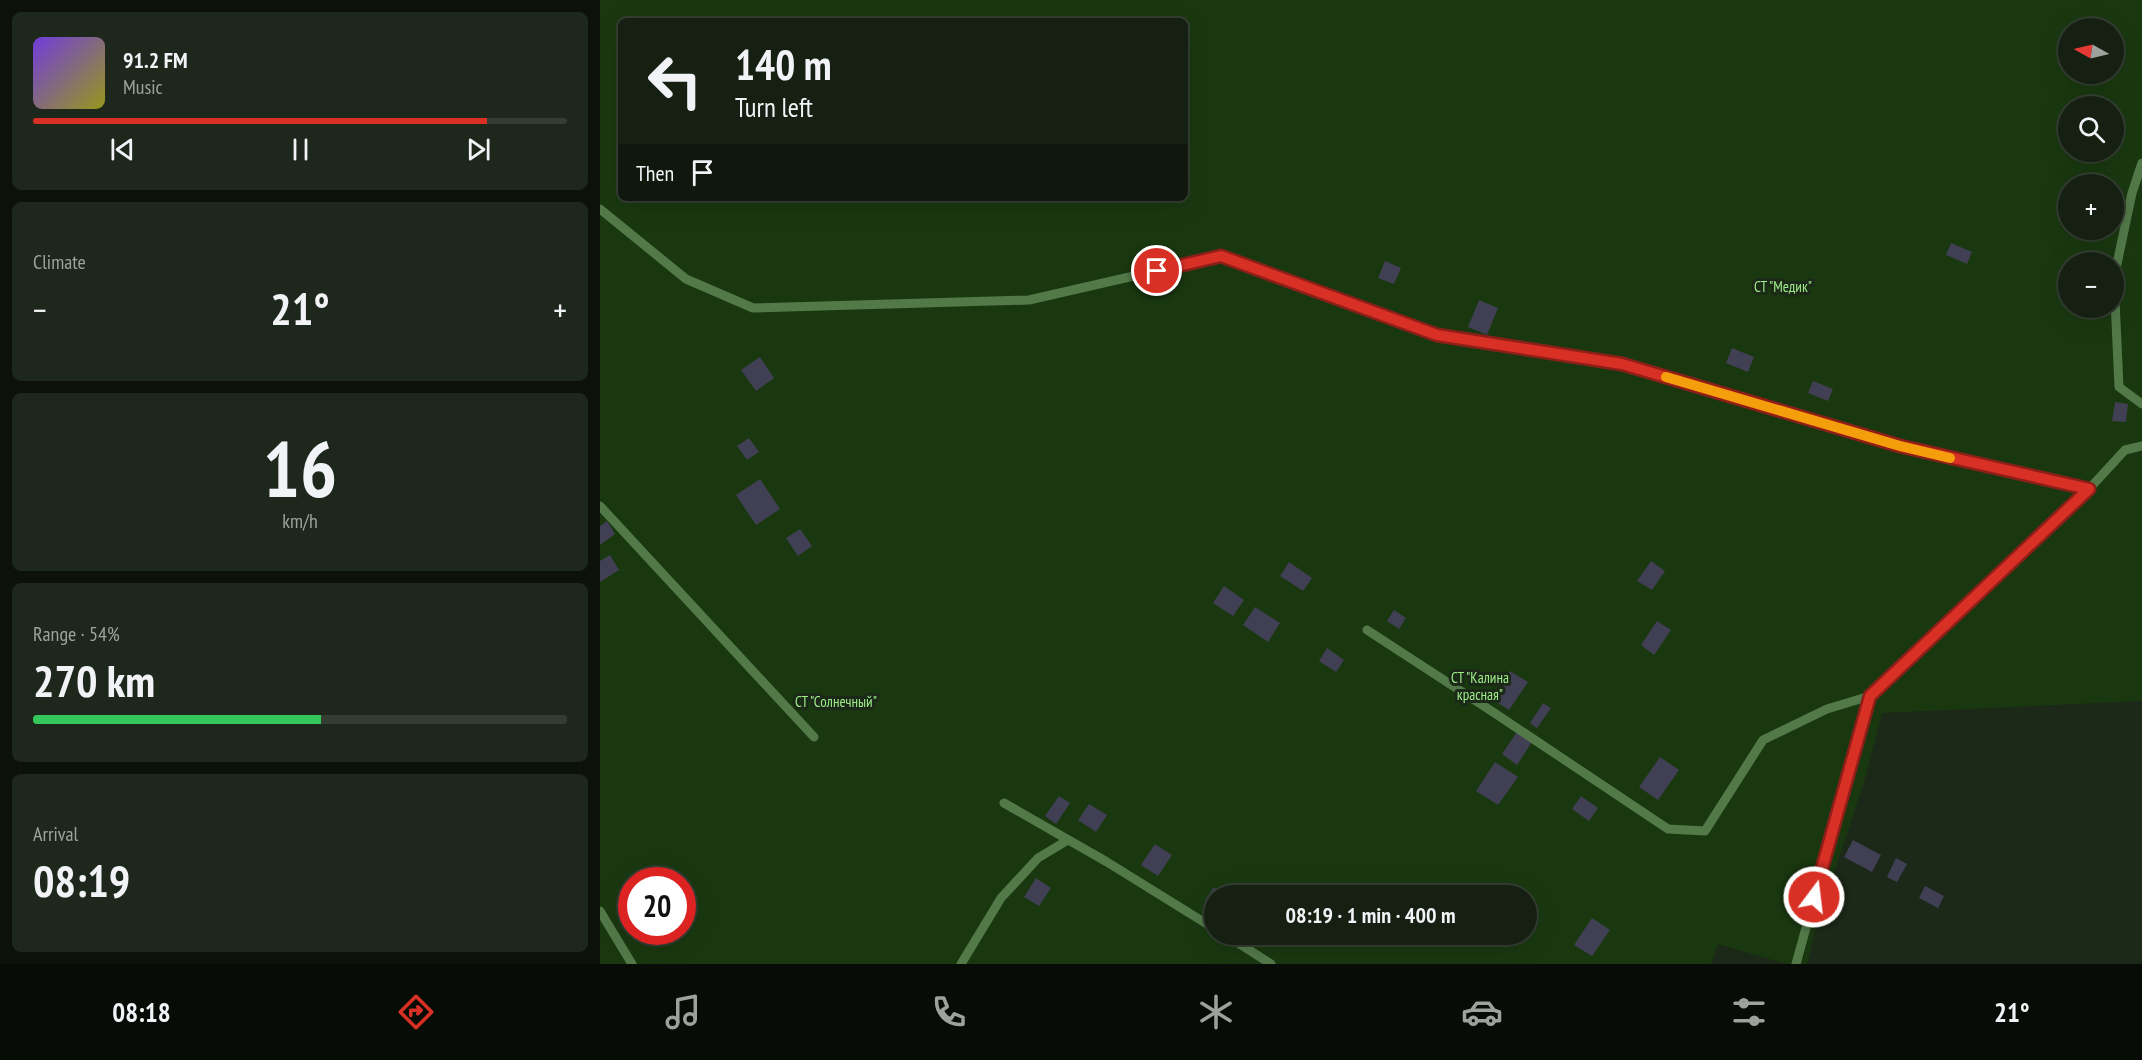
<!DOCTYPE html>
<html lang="en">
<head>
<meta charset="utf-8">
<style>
  :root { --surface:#151f12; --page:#1e271b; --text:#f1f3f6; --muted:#9da29f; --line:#343d32; --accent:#d93025 }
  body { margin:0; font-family:"PT Sans Narrow",sans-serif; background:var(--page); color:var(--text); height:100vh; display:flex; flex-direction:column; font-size:22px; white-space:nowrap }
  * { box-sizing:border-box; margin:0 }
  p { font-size:20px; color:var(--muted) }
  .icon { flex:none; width:33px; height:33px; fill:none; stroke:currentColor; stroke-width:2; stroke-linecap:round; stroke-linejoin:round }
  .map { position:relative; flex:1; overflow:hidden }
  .details { display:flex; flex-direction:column; gap:12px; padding:12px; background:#0c110a; width:600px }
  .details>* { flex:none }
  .guide { position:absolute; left:18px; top:18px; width:570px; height:183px; border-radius:9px; box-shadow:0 6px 24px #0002,0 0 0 2px var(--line); background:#151f12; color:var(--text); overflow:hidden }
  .needle { width:39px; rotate:278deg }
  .buttons { position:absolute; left:1458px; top:18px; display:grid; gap:12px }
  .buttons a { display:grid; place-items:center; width:66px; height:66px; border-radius:50%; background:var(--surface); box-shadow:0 6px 24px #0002,0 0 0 2px var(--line); font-size:30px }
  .speed { position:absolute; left:18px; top:867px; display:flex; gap:12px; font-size:30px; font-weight:700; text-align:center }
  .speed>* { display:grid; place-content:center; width:78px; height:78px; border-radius:50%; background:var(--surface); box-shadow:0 6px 24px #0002,0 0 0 2px var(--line); line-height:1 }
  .speed .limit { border:9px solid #d22; background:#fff; color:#111 }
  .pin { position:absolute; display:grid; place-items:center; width:51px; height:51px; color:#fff; margin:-26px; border:3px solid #fff; border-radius:50%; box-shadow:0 2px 6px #0007 }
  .me { position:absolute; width:66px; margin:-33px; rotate:15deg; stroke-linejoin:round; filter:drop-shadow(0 0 4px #0008) }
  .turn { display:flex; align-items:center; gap:21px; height:126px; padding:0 18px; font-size:27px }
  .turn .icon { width:78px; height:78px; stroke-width:2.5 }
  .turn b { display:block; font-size:42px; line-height:51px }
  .then { display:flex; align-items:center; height:57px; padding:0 18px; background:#0003; gap:12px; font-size:22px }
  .big { font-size:45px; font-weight:800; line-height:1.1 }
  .details .tile { flex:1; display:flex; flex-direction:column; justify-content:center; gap:9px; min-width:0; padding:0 21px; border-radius:9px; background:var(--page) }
  .details .dial { align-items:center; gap:0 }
  .dial b { font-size:78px; line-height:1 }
  .song { display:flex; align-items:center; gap:18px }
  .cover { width:72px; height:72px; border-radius:9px; background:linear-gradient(135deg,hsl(260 70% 55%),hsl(60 70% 35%)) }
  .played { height:6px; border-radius:3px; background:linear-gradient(90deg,var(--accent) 85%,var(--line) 85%) }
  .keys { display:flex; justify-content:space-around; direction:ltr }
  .heat { display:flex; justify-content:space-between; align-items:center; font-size:33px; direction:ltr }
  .charge { height:9px; border-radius:4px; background:linear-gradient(90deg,#34c759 54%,var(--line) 0) }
  .trip { position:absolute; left:604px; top:885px; width:333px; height:60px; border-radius:30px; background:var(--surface); box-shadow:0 6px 24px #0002,0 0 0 2px var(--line); font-weight:800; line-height:60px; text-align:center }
  .dock { display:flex; height:96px; justify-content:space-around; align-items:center; background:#080c07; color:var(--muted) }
  .dock .icon { width:42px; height:42px }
  .dock .selected { color:var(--accent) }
  .dock b { font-size:27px; color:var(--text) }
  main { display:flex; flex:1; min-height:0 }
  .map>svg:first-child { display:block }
  .green { fill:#193810; fill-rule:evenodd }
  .building { fill:#413f54 }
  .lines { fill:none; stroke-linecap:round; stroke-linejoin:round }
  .lane { stroke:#537949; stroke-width:9 }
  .route-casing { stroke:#8d1f18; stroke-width:15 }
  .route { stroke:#d93025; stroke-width:10 }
  .slow { stroke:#f59e0b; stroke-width:10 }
  .labels { text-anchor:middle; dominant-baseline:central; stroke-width:6; stroke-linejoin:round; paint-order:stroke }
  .park-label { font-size:15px; fill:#9ded88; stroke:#1c2918 }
</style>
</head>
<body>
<main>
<section class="details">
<div class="tile">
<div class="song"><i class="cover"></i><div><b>91.2 FM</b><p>Music</p></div></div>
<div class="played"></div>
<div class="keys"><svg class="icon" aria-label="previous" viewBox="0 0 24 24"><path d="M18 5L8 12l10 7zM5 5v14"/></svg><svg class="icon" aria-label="pause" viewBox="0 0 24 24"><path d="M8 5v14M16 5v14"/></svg><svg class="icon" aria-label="next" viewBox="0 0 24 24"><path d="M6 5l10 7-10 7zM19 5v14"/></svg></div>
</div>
<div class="tile"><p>Climate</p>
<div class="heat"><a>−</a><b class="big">21°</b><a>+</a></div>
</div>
<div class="tile dial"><b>16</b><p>km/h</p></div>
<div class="tile"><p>Range · 54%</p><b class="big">270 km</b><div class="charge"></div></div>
<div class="tile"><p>Arrival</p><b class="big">08:19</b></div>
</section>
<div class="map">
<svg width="1542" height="964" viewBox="0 0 1542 964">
  <rect width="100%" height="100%" fill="#1c2918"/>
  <path class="green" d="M0,0H1542V701L1282,713L1264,782L1214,934L1207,964H1187L1118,944L1111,964H0ZM21,21H585V198H21ZM1468,28H1514V74H1468ZM1468,106H1514V152H1468ZM1468,184H1514V230H1468ZM1468,262H1514V308H1468ZM32,880H82V932H32ZM615,896H927V934H615Z"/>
  <path class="building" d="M1351,243L1372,252L1367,264L1346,255Z
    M785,261L801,268L794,284L778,278Z
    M879,300L898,308L887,335L868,327Z
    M1132,348L1154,357L1148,372L1126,363Z
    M160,357L174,378L156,391L141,370Z
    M1213,381L1233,389L1228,401L1208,393Z
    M1515,402L1528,404L1526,422L1512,421Z
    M149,438L159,452L147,460L137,446Z
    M160,479L180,509L156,525L136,495Z
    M7,521L15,534L0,545V526Z
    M200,529L212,546L198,556L186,538Z
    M10,555L19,570L0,582V561Z
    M1051,561L1065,571L1052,590L1037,581Z
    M689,562L712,578L703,591L680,576Z
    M624,586L644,600L633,616L613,603Z
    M655,607L680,623L668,642L643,625Z
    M794,610L806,618L799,629L787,621Z
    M1057,621L1071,630L1054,655L1041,645Z
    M727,648L744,660L736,672L719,661Z
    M910,671L928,682L909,710L892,699Z
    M943,703L951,708L937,728L930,723Z
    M917,732L932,742L917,765L902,754Z
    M1060,757L1079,770L1058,800L1039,787Z
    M895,762L918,777L898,805L876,791Z
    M459,796L470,803L456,824L445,816Z
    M981,796L998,808L989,821L972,809Z
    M489,804L507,815L496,832L478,820Z
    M1253,840L1281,855L1272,872L1244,857Z
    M555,844L572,855L558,876L541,865Z
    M1296,858L1307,864L1297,882L1287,877Z
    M436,878L451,888L439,906L424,897Z
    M1325,886L1344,896L1338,908L1319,898Z
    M614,887L626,896H615V907L605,900Z
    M992,918L1010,930L992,956L974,945Z"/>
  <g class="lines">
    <path class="lane" d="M1542,163L1532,193L1514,278L1519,387L1542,404
      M0,209L86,279L153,308L429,300L621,256L837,335L1022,364L1300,446L1489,489
      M0,506L214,737
      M767,630L896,714L1068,829L1105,831L1163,740L1227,709L1270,696
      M404,803L507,862L615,929
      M0,911L32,964
      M624,934L671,964
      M361,964L401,898L438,858L468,840
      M1196,964L1270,696L1489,489L1525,450L1542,446"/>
  </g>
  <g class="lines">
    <g class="route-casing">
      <path id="route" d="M557,271L621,256L837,335L1022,364L1300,446L1489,489L1270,696L1214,897"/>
    </g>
    <use href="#route" class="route"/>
    <path class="slow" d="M1066,377L1300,446L1350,458"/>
  </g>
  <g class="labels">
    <g class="park-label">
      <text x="1183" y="286">СТ "Медик"</text>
      <text x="880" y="677">СТ "Калина<tspan x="880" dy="17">красная"</tspan></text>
      <text x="236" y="701">СТ "Солнечный"</text>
    </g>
  </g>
</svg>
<div class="buttons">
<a><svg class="needle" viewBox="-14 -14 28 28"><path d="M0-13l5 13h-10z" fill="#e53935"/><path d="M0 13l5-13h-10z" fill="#9da29f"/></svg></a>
<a><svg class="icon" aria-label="search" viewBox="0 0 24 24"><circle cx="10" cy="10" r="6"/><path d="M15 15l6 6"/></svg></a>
<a>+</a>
<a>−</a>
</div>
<div class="speed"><div class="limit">20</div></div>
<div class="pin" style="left:557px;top:271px;background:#d93025"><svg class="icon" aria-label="arrive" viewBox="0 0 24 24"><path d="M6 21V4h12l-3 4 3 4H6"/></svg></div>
<svg class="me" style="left:1214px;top:897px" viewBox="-20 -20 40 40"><circle r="17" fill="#d93025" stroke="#fff" stroke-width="3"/><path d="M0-11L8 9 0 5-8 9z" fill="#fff"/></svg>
<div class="trip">08:19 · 1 min · 400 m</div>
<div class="guide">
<div class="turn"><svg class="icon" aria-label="left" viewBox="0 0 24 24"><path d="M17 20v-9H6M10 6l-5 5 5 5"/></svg><div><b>140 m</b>Turn left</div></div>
<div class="then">Then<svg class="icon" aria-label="arrive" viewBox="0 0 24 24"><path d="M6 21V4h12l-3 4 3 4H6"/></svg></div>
</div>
</div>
</main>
<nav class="dock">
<b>08:18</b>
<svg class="icon selected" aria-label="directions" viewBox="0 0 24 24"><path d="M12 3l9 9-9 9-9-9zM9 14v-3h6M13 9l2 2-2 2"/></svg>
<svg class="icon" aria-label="music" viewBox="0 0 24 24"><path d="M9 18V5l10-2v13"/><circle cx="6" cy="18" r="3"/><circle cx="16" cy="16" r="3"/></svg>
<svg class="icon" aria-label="phone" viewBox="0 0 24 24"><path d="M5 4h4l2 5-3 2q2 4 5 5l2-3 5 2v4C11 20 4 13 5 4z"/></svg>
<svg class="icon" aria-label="climate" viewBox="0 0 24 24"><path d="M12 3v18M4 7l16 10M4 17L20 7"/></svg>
<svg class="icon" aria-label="car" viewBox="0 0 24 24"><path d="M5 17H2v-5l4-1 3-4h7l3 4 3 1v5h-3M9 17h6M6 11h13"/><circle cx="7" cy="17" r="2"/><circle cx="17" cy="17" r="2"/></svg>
<svg class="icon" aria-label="filters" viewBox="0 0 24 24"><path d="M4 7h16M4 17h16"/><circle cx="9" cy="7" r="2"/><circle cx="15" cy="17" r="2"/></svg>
<b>21°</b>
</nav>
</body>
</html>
